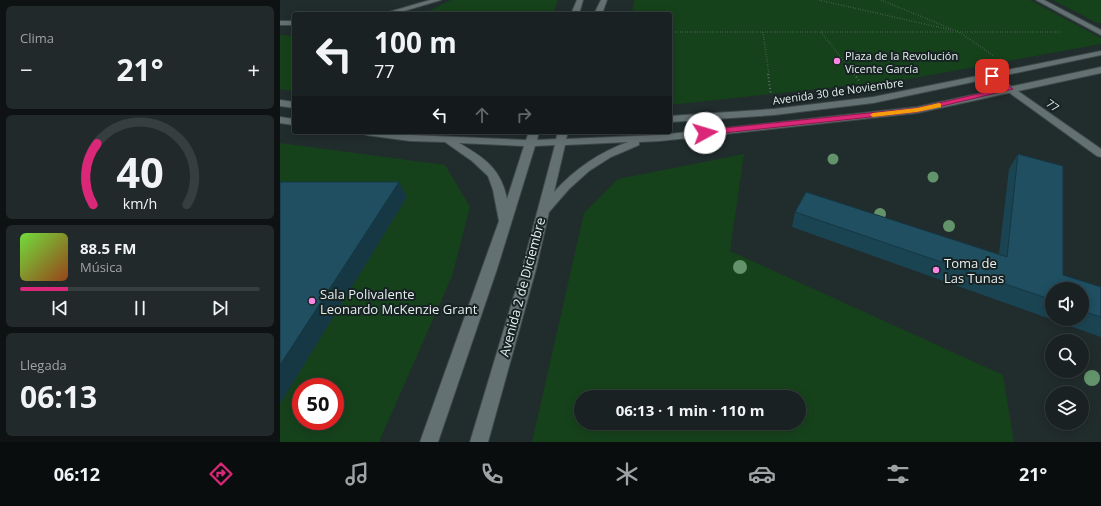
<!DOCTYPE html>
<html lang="es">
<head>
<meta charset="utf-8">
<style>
  :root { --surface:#192122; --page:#22292a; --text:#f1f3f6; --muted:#9fa3a5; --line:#373e40; --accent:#db2777 }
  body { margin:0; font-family:"Open Sans",sans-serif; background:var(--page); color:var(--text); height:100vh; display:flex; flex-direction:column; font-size:15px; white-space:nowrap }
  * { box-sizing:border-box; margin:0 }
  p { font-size:13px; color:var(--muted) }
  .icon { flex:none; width:22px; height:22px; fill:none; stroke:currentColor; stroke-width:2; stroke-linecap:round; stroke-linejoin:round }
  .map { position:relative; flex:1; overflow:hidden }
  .drawer { display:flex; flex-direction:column; gap:6px; padding:6px; background:#0e1213; width:280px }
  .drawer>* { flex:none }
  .hud { position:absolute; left:12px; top:12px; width:380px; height:122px; border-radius:4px; box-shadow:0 2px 10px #0003,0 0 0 1px var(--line); background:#192122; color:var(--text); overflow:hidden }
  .fabs { position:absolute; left:765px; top:282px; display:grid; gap:8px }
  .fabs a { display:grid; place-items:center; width:44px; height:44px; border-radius:50%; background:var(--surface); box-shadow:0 2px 10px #0003,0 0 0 1px var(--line); font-size:20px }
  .speed { position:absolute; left:12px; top:378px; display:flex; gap:8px; font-size:20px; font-weight:700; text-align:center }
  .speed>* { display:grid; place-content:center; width:52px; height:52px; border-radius:50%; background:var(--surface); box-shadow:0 2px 10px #0003,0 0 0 1px var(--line); line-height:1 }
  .speed .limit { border:6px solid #d22; background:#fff; color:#111 }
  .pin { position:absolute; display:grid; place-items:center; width:34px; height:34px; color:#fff; margin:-17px; border-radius:8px; box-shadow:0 2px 6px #0006 }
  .me { position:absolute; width:44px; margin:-22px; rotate:84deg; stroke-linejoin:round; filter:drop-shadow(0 0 3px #0008) }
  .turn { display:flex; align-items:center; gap:14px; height:84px; padding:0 16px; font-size:18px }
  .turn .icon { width:52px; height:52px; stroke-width:2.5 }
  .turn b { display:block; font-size:28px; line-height:34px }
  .lanes { display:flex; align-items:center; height:38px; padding:0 16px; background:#0003; justify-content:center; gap:20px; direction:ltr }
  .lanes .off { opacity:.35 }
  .big { font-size:30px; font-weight:700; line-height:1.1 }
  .drawer .tile { flex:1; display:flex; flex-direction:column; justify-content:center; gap:6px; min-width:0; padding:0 14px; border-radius:6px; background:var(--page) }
  .drawer .dial { align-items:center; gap:0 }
  .dial svg { height:104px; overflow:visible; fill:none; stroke:var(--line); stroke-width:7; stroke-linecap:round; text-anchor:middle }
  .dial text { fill:var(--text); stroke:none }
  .song { display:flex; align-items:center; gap:12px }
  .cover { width:48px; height:48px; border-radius:6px; background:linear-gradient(135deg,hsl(100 70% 55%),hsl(20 70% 35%)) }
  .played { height:4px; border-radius:2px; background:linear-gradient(90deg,var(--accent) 20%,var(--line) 20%) }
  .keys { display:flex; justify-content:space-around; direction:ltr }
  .heat { display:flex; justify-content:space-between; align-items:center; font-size:22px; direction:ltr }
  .trip { position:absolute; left:294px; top:390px; width:232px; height:40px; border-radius:20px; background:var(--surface); box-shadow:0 2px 10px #0003,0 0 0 1px var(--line); font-weight:700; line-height:40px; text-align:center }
  .menu { display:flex; height:64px; justify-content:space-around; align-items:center; background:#0a0d0e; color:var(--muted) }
  .menu .icon { width:28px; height:28px }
  .menu .active { color:var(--accent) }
  .menu b { font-size:18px; color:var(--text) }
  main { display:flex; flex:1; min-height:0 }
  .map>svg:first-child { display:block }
  .green { fill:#16421b; fill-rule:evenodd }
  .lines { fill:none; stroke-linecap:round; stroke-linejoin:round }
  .service-casing { stroke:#3f4949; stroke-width:2 }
  .minor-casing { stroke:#3f4949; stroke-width:2 }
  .secondary-casing { stroke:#3f4949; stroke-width:2 }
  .path-far1 { stroke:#636d6e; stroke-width:1.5; stroke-dasharray:0.5 2; stroke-linecap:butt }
  .path { stroke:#636d6e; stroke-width:2; stroke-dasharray:1 2.5; stroke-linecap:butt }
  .service { fill:#647172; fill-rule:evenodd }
  .minor { fill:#647172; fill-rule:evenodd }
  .secondary { fill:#647172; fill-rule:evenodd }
  .tree { fill:#62936a }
  .wall { fill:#1b4453; fill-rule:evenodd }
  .shaded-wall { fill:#163744 }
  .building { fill:#1f4f61; stroke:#163744 }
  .route { fill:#db2777; stroke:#8e194d }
  .slow { fill:#f59e0b }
  .poi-dot { fill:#fc86e4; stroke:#172323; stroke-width:1.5 }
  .labels { text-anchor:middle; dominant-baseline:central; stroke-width:4; stroke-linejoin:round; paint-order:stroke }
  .far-poi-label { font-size:11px; fill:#e6edee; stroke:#172323; text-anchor:start }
  .far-street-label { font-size:11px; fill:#e6edee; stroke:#172323 }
  .poi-label { font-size:13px; fill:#e6edee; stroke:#172323; text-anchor:start }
  .street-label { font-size:13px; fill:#e6edee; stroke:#172323 }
</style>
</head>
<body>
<main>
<section class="drawer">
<div class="tile"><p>Clima</p>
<div class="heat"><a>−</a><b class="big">21°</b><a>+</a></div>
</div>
<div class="tile dial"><svg viewBox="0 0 100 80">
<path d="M14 69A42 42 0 1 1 86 69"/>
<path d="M14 69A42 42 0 0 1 17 22" stroke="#db2777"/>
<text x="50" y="56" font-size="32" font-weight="700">40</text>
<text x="50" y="72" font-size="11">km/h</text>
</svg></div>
<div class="tile">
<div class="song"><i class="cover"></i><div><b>88.5 FM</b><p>Música</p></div></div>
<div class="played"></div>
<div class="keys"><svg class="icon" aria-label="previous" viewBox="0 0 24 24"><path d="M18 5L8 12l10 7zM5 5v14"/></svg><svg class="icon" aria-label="pause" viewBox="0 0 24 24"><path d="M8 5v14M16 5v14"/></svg><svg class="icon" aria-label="next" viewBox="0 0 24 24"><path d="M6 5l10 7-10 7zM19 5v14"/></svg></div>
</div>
<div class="tile"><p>Llegada</p><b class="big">06:13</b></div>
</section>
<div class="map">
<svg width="821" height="442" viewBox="0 0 821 442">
  <rect width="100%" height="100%" fill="#212c2d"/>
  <path class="green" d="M171,0H278L273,14H137L147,12Z
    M354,0H750L821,38V44L629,79L390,105V14H352Z
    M773,0H821V23H817Z
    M0,35L14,36V91L0,89Z
    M0,143L165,165L190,207L172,276L99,442H0ZM21,387H55V421H21Z
    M464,154L450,251L723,375L734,442H252L304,213L338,179ZM301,397H519V423H301Z"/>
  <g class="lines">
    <g class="service-casing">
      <path id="service" d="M150,0H161L114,14H102Z
        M0,21H14V25H0Z"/>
    </g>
    <g class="minor-casing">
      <path id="minor" d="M756,0H764L821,30V35Z
        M712,73L821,149V157L817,156L709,78L708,76L709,74Z"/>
    </g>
    <g class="secondary-casing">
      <path id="secondary" d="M297,0H303L299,14H291Z
        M321,0H327L322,14H314Z
        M821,51V55L593,103L494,115L390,122V116L494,109L593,97Z
        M821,67V73L637,113L380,141L359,142V145L331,157L309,171L289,189L269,212L256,269L208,442H190L242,269L275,145L255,146L217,269L158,442H140L219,221L213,190L208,176L192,161L165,142L130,141L86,135L81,132H108L130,135L246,140L249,132H259L257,140L276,139L278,132H288L286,139L380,135L637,107ZM348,142C318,153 295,169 274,192L285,145ZM179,143L244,146L227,199C221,169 205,158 179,143Z
        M0,100L14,102V108L0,106Z
        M0,117L14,119V125L0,123Z"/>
    </g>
    <path class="path-far1" d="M539,0L671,30
      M601,0L679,32L714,56
      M390,32H781
      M483,32L489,75
      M541,32L575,75"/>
    <path class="path" d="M488,74L491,95
      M574,74L580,82"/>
    <use href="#service" class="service"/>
    <use href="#minor" class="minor"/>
    <use href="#secondary" class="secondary"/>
  </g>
  <g class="tree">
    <circle cx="553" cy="159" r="5.5"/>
    <circle cx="653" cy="177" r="5.5"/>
    <circle cx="600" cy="214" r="6"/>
    <circle cx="669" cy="226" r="6"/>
    <circle cx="460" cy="267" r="7"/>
    <circle cx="812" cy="378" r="8"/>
  </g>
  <path class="wall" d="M738,154L783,275L821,287V337L512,227L515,212L719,254L729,169ZM772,289H802V319H772Z"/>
  <path class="shaded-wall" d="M119,182L127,197L0,404V365Z"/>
  <path class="building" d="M738,154L783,166V275L821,287V317L802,311V289H772V300L515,212L526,192L727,257Z
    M0,182H119L0,365Z"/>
  <path class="route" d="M709,75H714L733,89L637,112L425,135L421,133L425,130L637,108L724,88L709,77Z"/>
  <path class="slow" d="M659,103L661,104V107L637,112L593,117L590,115L593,113L637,108Z"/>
  <g class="poi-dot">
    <circle cx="557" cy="61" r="4"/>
    <circle cx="656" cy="270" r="4"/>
    <circle cx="32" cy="301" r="4"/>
  </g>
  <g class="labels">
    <g class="far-poi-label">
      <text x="565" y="55">Plaza de la Revolución<tspan x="565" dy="13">Vicente García</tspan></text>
    </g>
    <g class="far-street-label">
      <text transform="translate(558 91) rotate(-8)">Avenida 30 de Noviembre</text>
      <text transform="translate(773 105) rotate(36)">77</text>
    </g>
    <g class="poi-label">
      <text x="664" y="263">Toma de<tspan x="664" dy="15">Las Tunas</tspan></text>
      <text x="40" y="294">Sala Polivalente<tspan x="40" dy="15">Leonardo McKenzie Grant</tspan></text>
    </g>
    <g class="street-label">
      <text transform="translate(242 287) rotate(-75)">Avenida 2 de Diciembre</text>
    </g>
  </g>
</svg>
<div class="fabs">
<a><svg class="icon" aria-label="sound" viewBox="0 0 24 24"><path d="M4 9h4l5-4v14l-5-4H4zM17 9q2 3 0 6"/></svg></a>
<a><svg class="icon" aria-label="search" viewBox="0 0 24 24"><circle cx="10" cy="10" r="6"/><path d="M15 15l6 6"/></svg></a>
<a><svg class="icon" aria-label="layers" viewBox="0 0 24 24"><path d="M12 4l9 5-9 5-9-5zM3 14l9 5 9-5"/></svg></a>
</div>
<div class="speed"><div class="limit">50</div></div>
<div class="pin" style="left:712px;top:76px;background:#d93025"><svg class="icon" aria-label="arrive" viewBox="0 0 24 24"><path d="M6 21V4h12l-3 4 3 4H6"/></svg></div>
<svg class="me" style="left:425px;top:133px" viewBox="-20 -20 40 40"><circle r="19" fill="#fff"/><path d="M0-13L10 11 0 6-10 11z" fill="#db2777"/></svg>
<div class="trip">06:13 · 1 min · 110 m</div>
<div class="hud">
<div class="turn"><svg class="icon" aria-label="left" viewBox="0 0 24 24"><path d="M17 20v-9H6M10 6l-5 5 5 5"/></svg><div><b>100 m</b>77</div></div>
<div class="lanes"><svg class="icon" aria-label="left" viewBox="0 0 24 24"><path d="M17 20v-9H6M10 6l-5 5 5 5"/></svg><svg class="icon off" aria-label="ahead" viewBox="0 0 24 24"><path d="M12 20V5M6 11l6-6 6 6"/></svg><svg class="icon off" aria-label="right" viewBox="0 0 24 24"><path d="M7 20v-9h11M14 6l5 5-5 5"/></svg></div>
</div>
</div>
</main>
<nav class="menu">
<b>06:12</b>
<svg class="icon active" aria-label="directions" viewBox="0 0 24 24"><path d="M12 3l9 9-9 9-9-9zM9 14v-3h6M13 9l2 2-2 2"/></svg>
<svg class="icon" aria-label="music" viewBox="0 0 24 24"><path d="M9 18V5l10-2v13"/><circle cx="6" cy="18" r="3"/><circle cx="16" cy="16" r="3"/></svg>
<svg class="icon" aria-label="phone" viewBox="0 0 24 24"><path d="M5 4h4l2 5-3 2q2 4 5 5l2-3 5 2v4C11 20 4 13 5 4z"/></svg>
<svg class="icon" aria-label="climate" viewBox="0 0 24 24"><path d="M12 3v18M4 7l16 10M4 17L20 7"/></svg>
<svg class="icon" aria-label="car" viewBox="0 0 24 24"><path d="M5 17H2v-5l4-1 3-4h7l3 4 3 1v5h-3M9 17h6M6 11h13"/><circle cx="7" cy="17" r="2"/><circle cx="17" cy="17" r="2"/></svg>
<svg class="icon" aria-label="filters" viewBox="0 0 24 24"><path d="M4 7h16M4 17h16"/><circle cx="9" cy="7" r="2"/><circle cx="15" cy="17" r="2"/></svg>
<b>21°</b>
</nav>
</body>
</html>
